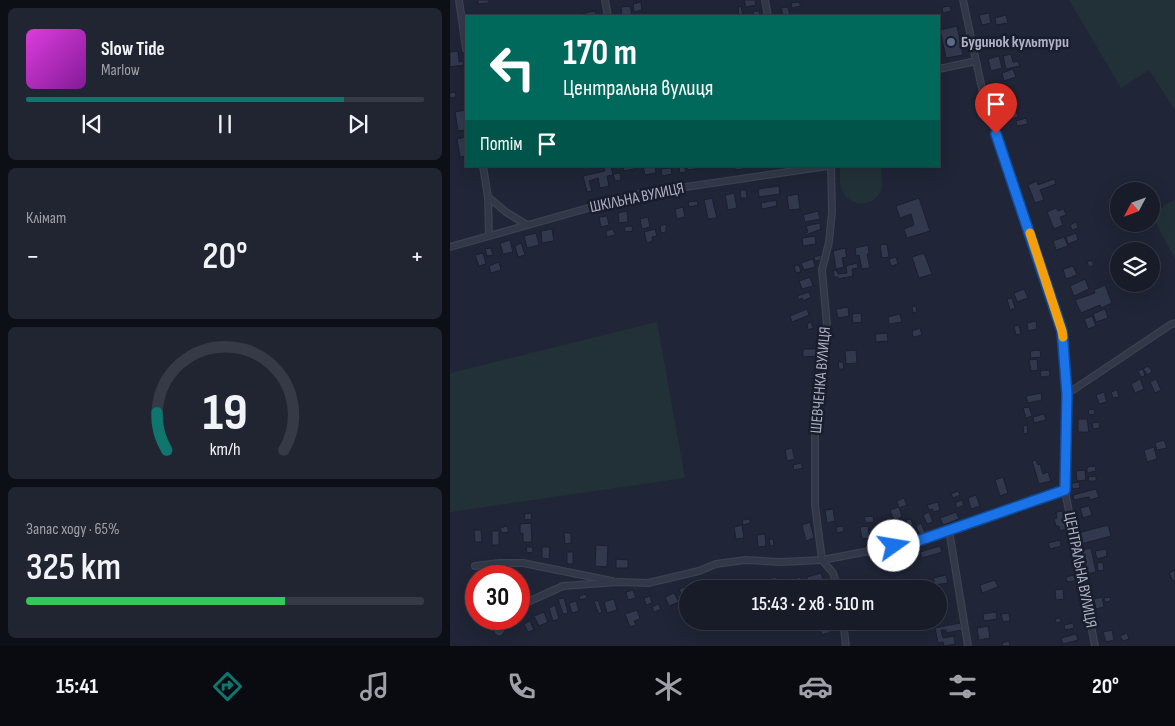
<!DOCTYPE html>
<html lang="uk">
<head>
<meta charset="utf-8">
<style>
  :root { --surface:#181c29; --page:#212531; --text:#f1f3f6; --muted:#9fa1a8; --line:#363a46; --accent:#0f766e }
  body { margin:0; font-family:"Sofia Sans Condensed",sans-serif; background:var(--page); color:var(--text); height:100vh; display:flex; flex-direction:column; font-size:19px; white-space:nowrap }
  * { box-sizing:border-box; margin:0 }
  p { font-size:16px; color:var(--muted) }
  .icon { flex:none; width:28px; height:28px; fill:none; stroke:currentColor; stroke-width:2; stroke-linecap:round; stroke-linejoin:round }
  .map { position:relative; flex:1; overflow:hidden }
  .side { display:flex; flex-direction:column; gap:8px; padding:8px; background:#0d0f17; width:450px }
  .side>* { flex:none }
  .banner { position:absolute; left:15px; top:15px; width:475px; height:152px; border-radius:0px; box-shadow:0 5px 20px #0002,0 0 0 1px var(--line); background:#00695c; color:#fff; overflow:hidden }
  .needle { width:32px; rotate:229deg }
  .fabs { position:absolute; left:660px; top:182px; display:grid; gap:10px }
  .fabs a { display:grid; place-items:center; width:50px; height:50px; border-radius:50%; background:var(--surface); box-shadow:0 5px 20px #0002,0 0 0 1px var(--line); font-size:25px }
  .speed { position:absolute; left:15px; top:565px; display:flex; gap:10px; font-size:25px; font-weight:700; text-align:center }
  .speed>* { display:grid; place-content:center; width:65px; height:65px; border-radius:50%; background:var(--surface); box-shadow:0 5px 20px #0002,0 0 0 1px var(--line); line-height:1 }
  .speed .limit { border:8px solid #d22; background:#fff; color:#111 }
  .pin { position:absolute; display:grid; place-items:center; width:42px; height:42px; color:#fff; margin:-51px -21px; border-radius:50% 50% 50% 0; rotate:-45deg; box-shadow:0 0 5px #0007 }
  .pin .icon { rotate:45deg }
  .me { position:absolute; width:55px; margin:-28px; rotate:77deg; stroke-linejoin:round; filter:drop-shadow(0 0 4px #0008) }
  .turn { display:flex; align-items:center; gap:18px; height:105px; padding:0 15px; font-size:22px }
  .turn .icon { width:65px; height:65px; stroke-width:2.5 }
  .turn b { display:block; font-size:35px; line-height:42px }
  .then { display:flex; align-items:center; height:48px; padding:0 15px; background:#0003; gap:10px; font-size:19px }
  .big { font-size:38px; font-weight:600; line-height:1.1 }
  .side .tile { flex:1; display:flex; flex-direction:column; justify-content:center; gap:8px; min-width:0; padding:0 18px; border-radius:8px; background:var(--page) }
  .side .dial { align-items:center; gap:0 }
  .dial svg { height:130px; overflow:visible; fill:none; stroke:var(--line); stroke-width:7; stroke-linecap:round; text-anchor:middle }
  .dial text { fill:var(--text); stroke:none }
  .song { display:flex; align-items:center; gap:15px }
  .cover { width:60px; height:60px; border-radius:8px; background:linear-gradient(135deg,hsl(300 70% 55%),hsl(290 70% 35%)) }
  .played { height:5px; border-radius:2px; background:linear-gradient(90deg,var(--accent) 80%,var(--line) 80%) }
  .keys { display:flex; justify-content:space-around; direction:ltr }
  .heat { display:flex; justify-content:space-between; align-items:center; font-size:28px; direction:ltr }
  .charge { height:8px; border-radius:4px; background:linear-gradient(90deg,#34c759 65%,var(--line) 0) }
  .trip { position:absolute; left:229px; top:580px; width:268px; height:50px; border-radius:25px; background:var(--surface); box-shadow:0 5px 20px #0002,0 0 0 1px var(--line); font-weight:600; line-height:50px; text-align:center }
  .dock { display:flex; height:80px; justify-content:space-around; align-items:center; background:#0a0b10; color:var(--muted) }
  .dock .icon { width:35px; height:35px }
  .dock .active { color:var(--accent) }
  .dock b { font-size:22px; color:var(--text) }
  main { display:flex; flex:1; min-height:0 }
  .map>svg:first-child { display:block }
  .green { fill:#223138 }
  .building { fill:#32384e; stroke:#1b1f2e }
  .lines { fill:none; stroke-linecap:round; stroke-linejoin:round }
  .street-casing { stroke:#3d4151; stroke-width:8 }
  .street { stroke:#333848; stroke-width:5.5 }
  .route-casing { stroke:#114b97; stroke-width:12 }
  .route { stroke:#1a73e8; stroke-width:9 }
  .slow { stroke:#f59e0b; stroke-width:9 }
  .service-dot { fill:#5c6f8a; stroke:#191d2c; stroke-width:2 }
  .labels { text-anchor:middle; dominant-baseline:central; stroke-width:5; stroke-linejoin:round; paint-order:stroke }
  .poi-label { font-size:16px; font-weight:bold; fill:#aeb2c5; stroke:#191d2c; text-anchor:start }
  .street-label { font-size:16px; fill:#aeb2c5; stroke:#191d2c }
</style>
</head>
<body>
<main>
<section class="side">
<div class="tile">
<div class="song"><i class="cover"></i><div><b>Slow Tide</b><p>Marlow</p></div></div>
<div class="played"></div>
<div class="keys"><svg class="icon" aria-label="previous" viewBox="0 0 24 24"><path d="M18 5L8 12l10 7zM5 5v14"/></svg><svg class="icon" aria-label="pause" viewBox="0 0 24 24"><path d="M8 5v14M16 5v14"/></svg><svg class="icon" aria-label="next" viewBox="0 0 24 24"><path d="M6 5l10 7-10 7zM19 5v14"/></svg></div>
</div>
<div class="tile"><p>Клімат</p>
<div class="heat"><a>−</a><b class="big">20°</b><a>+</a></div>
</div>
<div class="tile dial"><svg viewBox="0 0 100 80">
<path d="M14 69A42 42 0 1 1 86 69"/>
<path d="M14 69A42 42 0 0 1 8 46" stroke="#0f766e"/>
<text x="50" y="56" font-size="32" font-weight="700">19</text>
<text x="50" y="72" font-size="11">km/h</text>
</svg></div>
<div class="tile"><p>Запас ходу · 65%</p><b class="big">325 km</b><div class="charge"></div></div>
</section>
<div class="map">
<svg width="725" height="646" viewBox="0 0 725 646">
  <rect width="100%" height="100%" fill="#202537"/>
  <path class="green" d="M619,0H725V110L699,70L671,88Z
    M390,166H431C431,173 433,183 431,190C424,208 398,207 392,190C389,183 390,174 390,166Z
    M725,199V259L701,214Z
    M207,322L235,478L0,512V373Z"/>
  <path class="building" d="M28,0H39V3L28,4Z
    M294,0H305L306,5L296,7Z
    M191,2L192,10L184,12L183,4Z
    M349,2L351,6L342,8L341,3Z
    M180,6L182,16H172L171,7Z
    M291,6L293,16H289L288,7Z
    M500,6L501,11L493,13L492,7Z
    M338,7L340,16H333L331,8Z
    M145,11L146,16H132L131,14Z
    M303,11H309L310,16H304Z
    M539,13L541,23L532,25L529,15Z
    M556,15L558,23L546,25L545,18Z
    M507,26L513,55L496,58L490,30Z
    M8,51L9,62L13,61L14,65L0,67V52Z
    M561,54L563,62L568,61L570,66L556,69L553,56Z
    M549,56L552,68L541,71L538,59Z
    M563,69L566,77L554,81L552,73Z
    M558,85L561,97L550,100L547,88Z
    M5,92L6,97L0,98V93Z
    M565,107L568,117L558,120L555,110Z
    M16,110V130L8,131L5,112Z
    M576,118L578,124L567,126L566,121Z
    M16,137V156L10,157L7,139Z
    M154,166H161L163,175L157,176L159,186L150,188L148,178L139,181L142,191L137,192L133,176L155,171Z
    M173,166H184V169L174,171Z
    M193,166H205L206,173L195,175Z
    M229,166H234L236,172L230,173Z
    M237,166H259V167L238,170Z
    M285,166H292L293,169L285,170Z
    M221,168L222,174L212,176L211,169Z
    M170,173L171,180L165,181L163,174Z
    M604,179L606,184L590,190L594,200L585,203L578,185L587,181L588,185Z
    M329,186L330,194L309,197L308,189Z
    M290,190H296L297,198H291Z
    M284,193L287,208L278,210L275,195Z
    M348,194L350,209L339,210L337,196Z
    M262,198L267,218L258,219L254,200Z
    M469,198L480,231L457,238L454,229L464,225L461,214L450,218L446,206Z
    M326,200L327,206L312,209L311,203Z
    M247,201L248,205L239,207L238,202Z
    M233,207L235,217L227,219L225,209Z
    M606,208L608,211L614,209L616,215L610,217L613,225L604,229L597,212Z
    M177,211L178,222L169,223L168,213Z
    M368,211L370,219L355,222L353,215Z
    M157,216L159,225L151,227L149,217Z
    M198,217L200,227L192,229L190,219Z
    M626,222L628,228L622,230L620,225Z
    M370,223L371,229L356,235L355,233L358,232L356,226Z
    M216,224V232L211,233L210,226Z
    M182,226L183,231L175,232L174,227Z
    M102,229L104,241L92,243L91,231Z
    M163,229L165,235L157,237L156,231Z
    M205,229L207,236L202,237L203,241L197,243L194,232Z
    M86,233L89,245L77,248L74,236Z
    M626,233L628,240L618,244L616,237Z
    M365,236L366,244L353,246L352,238Z
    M614,237L618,246L606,250L603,241Z
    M60,240L63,252L53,254L50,243Z
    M71,243L75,255L68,257L65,246Z
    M437,244L439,257L432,258L430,245Z
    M418,245L419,254H417L420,268L412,269L409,255L406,256L405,248Z
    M41,248L43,255L37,256L35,249Z
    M395,248L397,257L392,258L394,267L386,269L383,251Z
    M33,253L36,264L29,266L25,255Z
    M474,253L482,274L469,278L462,257Z
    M371,255V260L365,261L364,257Z
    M446,257L448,264L441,266L439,259Z
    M363,259L365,267L354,270L351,263Z
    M641,260L644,265L639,267L637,262Z
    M49,262L51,270L41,273L39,266Z
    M407,263L408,268L402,269L403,276L388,279V277H384L383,270L387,271L388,274L397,273L396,266Z
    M349,265L351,272L346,273L344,266Z
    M623,266L627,275L616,279L613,269Z
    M360,277L363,286L352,289L349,281Z
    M635,279L639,289L624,296L620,286Z
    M655,285L662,303L651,308L650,305L631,313L625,300L645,293L644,290Z
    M574,289L578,298L567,302L564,293Z
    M359,292L361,297L353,301L352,298L349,300L347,296Z
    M562,298L565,308L560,310L557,299Z
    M466,306L467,312L463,313L462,307Z
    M398,307L399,316L388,318L386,309Z
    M357,309L359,315L342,322L340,316Z
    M655,309L658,318L646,322L643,314Z
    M411,313L412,322L403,323L402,314Z
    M450,314L452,322L439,324L438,317Z
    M642,316L646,326L638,329L634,319Z
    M586,321L587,329L578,331L577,323Z
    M361,322L363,328L358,330L357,324Z
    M569,325L571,334L566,335L564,326Z
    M470,328L472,335L463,337L462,331Z
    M437,333L438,341L426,342L425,334Z
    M353,349H367L368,356L353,357Z
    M406,350L407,363L396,364L395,351Z
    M590,350L591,357L581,358L580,351Z
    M587,359L588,370L581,371L579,360Z
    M388,362H393L394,369H389Z
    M698,366L702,371L698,375L693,369Z
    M693,369L695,376L691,377L688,371Z
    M599,370L600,376L591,377L590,371Z
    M690,379L694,389L685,393L681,384Z
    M706,379L711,390L705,393L700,382Z
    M667,390L669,397L663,398L661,392Z
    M654,392L657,402L649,404L646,395Z
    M591,393L592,400L578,403L576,396Z
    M579,407L582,416L576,418L573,408Z
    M644,409L645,414L639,415L638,410Z
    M594,414L596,420L584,423L583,417Z
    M628,419H637L639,432H628Z
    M649,422L650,428L643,429L642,423Z
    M577,425L578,433L574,434L573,426Z
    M714,440L717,448L707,450L705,443Z
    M704,447L707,459L697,462L694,450Z
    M342,448L345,459L337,461L335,450Z
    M586,460L588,465L590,464L593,474L598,472L601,481L589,484L582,461Z
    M351,463L353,468L344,470L343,465Z
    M645,466L646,471L637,473V467Z
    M635,470L636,480L627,481L626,471Z
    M646,476V481H639L638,477Z
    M553,477L558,493L550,496L545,480Z
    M629,482L630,488L622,489V483Z
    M646,489L649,497L640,500L639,497L624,500L623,495Z
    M508,491L510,495L503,498L501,494Z
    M526,495L530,506L521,509L518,498Z
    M454,498L457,505L449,508L447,501Z
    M512,500L514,505L507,508L505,503Z
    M488,502L490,510L484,512L482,509L479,510L477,505Z
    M639,506L642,515L633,518L630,508Z
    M449,507L452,517L444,521L440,510Z
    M383,509L385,521L377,523L375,510Z
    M613,511L617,529L610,531L609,526H606L604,519L607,518L606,512Z
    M479,512L483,522L477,524L473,515Z
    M506,512L509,519L493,525L490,518Z
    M81,513L82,519L75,520L74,514Z
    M423,516L424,522L416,523L414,517Z
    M300,519V523L293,525L292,520Z
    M461,519L463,525L458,526L456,520Z
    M360,522L364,538L356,541L352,525Z
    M81,523L82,542H73V533H70V524Z
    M471,523L475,533L470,536L466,526Z
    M435,524L437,534L430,536L428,526Z
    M292,525L294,538L286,539L284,527Z
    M658,525L661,536L631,544L628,533Z
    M57,526L59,532L52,533L50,528Z
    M393,526L394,531L387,533L386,527Z
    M418,526L420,538L412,539L410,527Z
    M24,530H31L32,542H25Z
    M42,531H49V545H42Z
    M114,533H121V543L115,544Z
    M315,534L316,546L308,547L307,535Z
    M319,539H323L324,545L320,546Z
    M610,540L611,546L600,549L598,543Z
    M146,545L158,546L157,567L145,566Z
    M490,546L492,552L472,558L470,552Z
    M76,547H82L83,552L77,553Z
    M92,547H100L99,559L92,558Z
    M641,548L646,572L637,574L632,550Z
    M656,549L657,556L647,559L645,551Z
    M117,552H123V564H117Z
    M166,559L178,560V568H166Z
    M653,562L654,570L648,571L647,563Z
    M725,570V580L723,581L719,573Z
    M371,573L374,583L359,586L357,577Z
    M496,575L498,583L485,585L483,578Z
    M624,575L625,581L617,582L616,577Z
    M326,577L329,589H320L318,579Z
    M350,577L352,584L346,586L344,579Z
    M342,580L344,588L338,589L336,582Z
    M479,580L481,586L474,588L472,582Z
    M545,580L548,587L532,593L530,585Z
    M235,587L237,591L231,594L229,589Z
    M613,589L614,599L606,600L605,590Z
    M183,590L186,598L178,600L176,592Z
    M224,593L229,602L219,606L215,597Z
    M136,594L137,598L130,600L129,596Z
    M497,594L499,601L488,604V596Z
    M200,596L202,603L196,605L194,598Z
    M652,597L654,607L646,609L644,599Z
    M660,597L661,601L655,602L654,598Z
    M114,598L118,613L113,614L108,599Z
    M164,599L167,610L157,613L154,602Z
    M148,600L152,612L149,614L144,602Z
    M126,601L129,611L122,613L119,603Z
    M208,604L211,609L204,612L202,607Z
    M105,605L109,619L103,621L99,608Z
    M187,610L190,619L184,621L186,625L180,627L175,614Z
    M94,612L98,622L89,626L84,616Z
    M546,612L547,619L534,621L533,614Z
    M559,613L560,621L553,622L551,614Z
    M610,618L611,622L606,623L605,619Z
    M80,621L84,630L78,632L74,624Z
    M510,623L512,630L496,633V630H491L493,638L504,636L505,644L494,646L493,642L488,643L485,628Z
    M623,623L624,628L615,630L614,625Z
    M383,624L386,630L372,635L370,629Z
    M538,626L540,638L529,640L527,628Z
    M662,630L664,640L656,642L653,632Z
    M677,633L679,639L673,641L670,636Z
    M626,634L628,640L613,644L611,638Z
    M559,641L560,646H553L552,643Z"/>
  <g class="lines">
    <g class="street-casing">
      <path id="street" d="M9,0L16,49
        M155,0L158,16
        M315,0L318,16
        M513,0L534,98L613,331L617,394L615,491L645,646
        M489,69L526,61
        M33,166L38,197L39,236
        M381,166L382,212L379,242L372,270L377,325L374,368L365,421V505L372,560L383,573L388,589
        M38,197L56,212L77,225
        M0,247L188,194L378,166
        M617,394L720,325L725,323
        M499,530L518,646
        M25,566L49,563H73L162,581
        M69,606L113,586L169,582L198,583L249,571L266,564L295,560L330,562L372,560L462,543L615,491
        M393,621L396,646
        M49,631L56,619"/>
    </g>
    <use href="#street" class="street"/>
  </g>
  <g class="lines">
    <g class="route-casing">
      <path id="route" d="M444,546L462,543L615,490L617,394L612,331L546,134"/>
    </g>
    <use href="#route" class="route"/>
    <path class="slow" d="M580,233L612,331L613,337"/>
  </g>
  <circle class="service-dot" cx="501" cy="42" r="5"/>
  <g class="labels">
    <g class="poi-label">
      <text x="511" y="42">Будинок культури</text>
    </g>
    <g class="street-label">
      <text transform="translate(187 198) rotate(-12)">ШКІЛЬНА ВУЛИЦЯ</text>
      <text transform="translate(371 380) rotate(-85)">ШЕВЧЕНКА ВУЛИЦЯ</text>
      <text transform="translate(630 570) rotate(79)">ЦЕНТРАЛЬНА ВУЛИЦЯ</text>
    </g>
  </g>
</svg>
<div class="fabs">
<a><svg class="needle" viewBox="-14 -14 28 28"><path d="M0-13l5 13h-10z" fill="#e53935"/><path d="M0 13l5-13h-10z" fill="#9fa1a8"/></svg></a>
<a><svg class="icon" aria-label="layers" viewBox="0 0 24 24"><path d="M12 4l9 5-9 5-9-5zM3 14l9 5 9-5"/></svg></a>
</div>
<div class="speed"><div class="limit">30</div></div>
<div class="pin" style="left:546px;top:134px;background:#d93025"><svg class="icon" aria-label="arrive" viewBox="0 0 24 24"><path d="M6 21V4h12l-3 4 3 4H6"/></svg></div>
<svg class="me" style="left:444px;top:546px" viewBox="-20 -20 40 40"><circle r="19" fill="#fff"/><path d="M0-13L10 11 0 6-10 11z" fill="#1a73e8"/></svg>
<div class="trip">15:43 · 2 хв · 510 m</div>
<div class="banner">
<div class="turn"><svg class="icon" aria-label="left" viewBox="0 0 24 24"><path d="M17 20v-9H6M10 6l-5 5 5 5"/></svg><div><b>170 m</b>Центральна вулиця</div></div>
<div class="then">Потім<svg class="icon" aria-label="arrive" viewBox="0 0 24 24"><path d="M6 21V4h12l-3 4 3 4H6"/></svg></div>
</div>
</div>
</main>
<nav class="dock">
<b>15:41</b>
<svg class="icon active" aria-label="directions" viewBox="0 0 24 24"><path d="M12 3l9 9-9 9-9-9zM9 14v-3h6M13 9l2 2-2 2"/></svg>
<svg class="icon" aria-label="music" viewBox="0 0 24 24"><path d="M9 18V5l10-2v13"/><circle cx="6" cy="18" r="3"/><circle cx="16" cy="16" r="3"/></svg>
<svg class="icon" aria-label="phone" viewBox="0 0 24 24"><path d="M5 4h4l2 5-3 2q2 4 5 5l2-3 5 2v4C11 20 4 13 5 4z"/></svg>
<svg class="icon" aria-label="climate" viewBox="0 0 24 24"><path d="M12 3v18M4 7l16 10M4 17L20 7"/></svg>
<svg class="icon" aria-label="car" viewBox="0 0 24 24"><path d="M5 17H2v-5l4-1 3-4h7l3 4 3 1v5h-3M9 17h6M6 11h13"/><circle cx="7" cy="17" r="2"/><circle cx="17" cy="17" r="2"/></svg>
<svg class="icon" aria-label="filters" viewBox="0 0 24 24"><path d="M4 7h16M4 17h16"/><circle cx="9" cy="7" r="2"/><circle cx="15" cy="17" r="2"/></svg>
<b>20°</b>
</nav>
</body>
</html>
